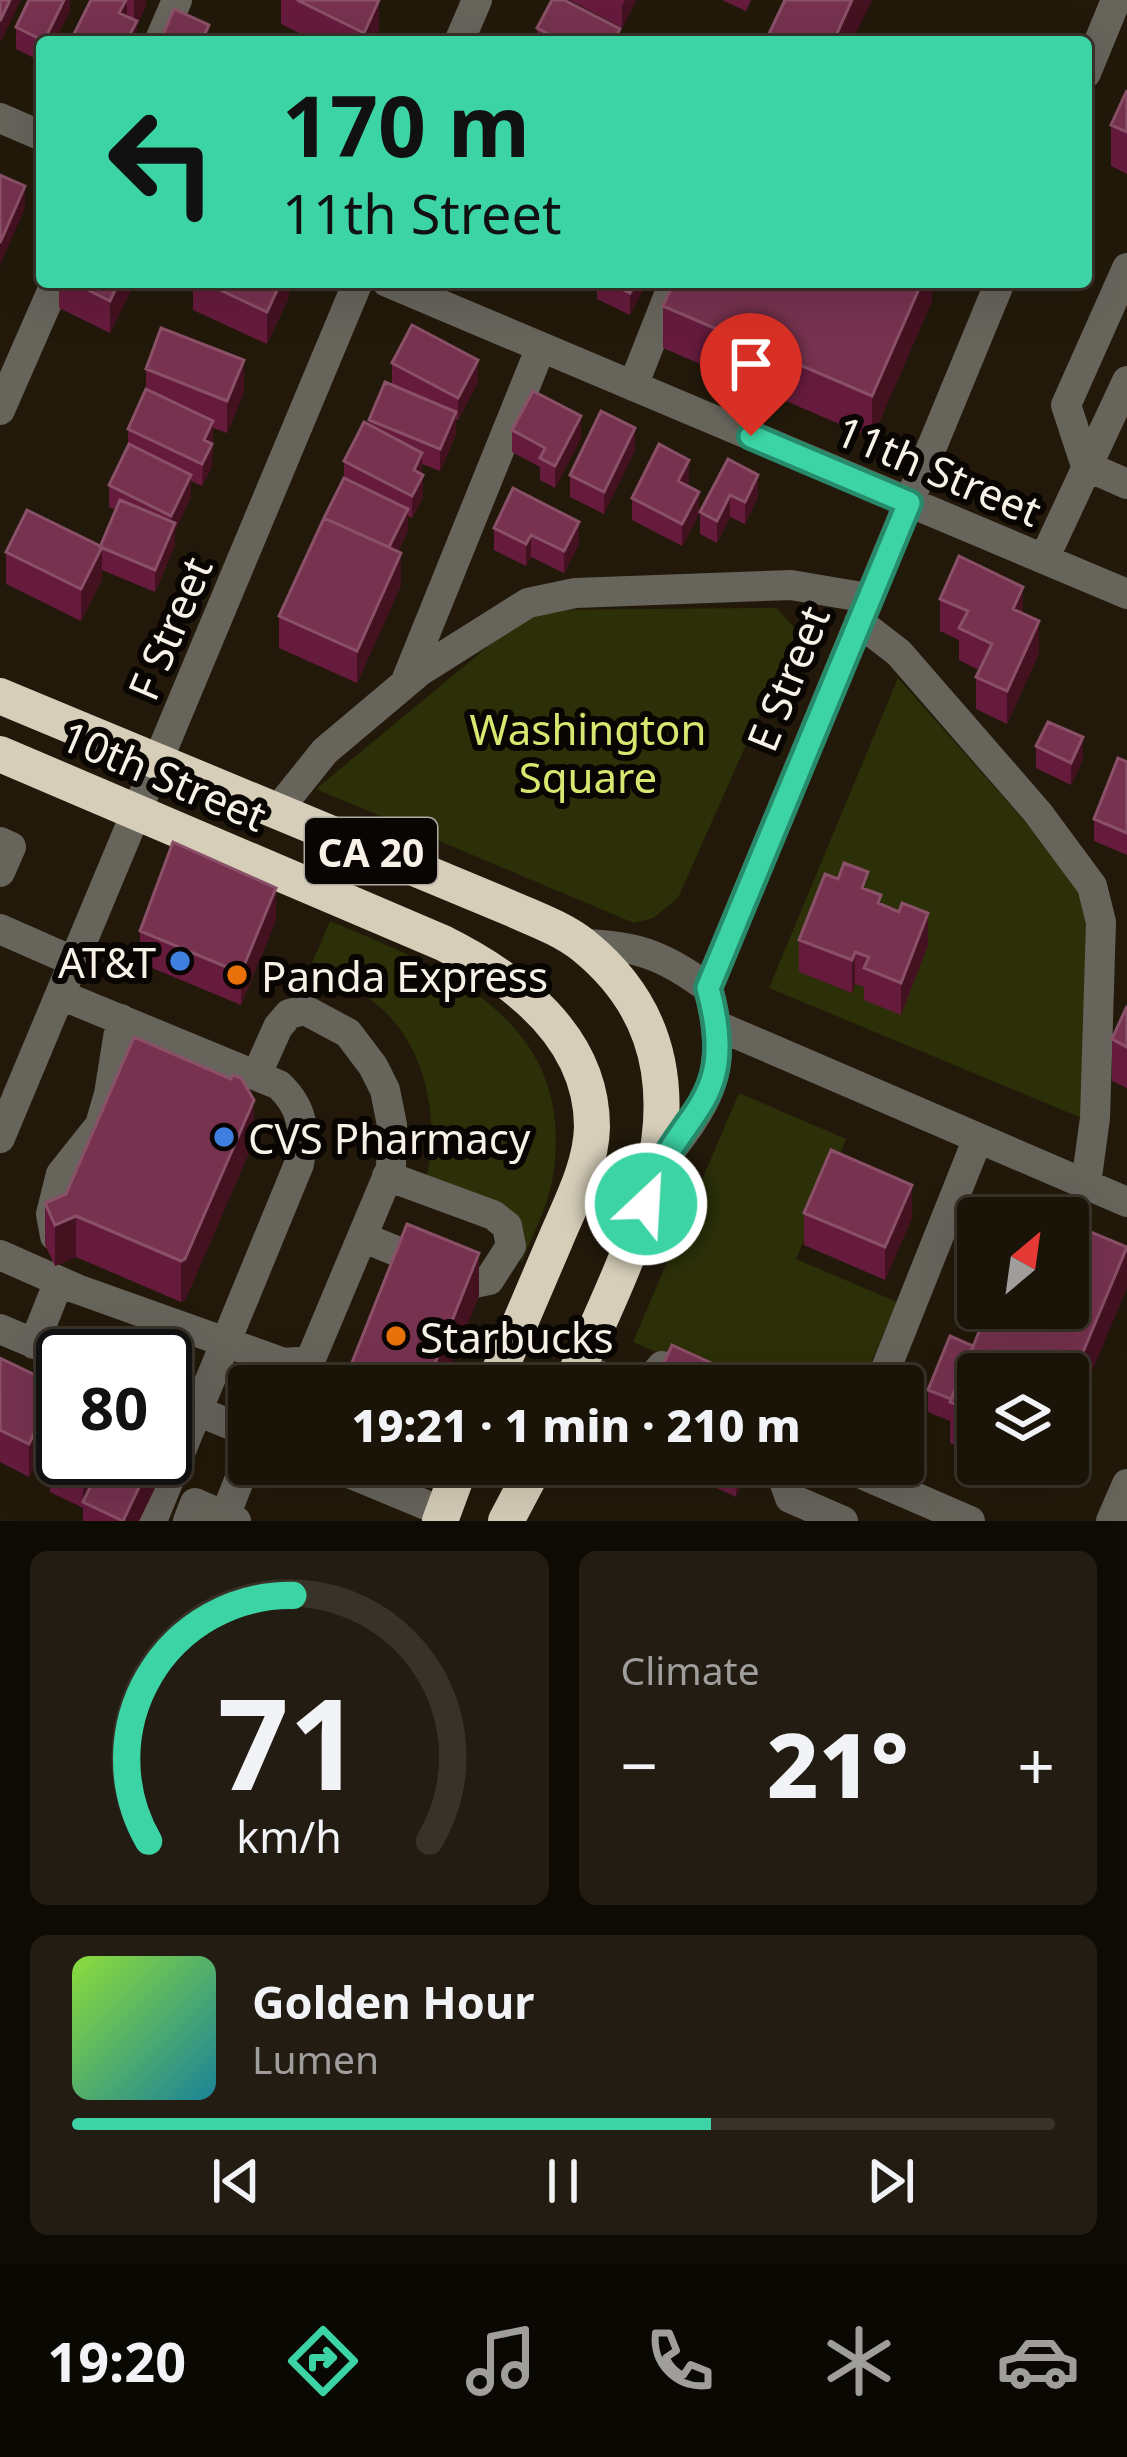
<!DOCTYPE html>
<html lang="en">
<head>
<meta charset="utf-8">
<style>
  :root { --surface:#1a1308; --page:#231c12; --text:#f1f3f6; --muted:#9f9e9c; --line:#383229; --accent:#3cd4a4 }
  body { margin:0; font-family:"Noto Sans",sans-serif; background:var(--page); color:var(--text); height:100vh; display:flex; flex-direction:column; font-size:45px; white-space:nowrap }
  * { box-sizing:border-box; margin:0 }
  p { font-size:39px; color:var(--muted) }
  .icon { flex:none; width:66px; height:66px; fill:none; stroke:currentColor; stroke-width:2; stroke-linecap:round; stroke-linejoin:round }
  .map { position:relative; height:1521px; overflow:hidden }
  .side { display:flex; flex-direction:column; gap:30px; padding:30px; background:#0e0a04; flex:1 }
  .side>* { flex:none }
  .guide { position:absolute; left:36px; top:36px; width:1056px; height:252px; border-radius:12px; box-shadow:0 12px 48px #0002,0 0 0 3px var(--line); background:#3cd4a4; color:#111; overflow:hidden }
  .needle { width:78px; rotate:29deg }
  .controls { position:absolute; left:957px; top:1197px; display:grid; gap:24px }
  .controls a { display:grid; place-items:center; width:132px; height:132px; border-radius:12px; background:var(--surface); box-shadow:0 12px 48px #0002,0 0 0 3px var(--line); font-size:60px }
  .speed { position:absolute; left:36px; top:1329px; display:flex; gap:24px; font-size:60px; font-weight:700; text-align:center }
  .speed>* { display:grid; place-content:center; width:156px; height:156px; border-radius:50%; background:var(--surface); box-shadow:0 12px 48px #0002,0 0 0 3px var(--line); line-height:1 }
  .speed .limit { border:6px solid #111; border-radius:18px; background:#fff; color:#111 }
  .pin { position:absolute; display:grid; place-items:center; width:102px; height:102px; color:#fff; margin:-123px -51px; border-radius:50% 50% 50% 0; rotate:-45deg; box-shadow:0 0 12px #0007 }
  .pin .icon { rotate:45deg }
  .me { position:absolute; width:132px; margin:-66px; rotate:25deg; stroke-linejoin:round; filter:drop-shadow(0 0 9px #0008) }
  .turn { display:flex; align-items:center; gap:42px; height:252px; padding:0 48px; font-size:54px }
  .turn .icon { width:156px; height:156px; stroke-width:2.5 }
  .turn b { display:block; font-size:84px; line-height:102px }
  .big { font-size:90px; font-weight:800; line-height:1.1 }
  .side .tile { flex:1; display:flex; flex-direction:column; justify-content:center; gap:18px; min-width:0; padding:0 42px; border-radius:18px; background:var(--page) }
  .side .dial { align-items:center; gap:0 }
  .dial svg { height:312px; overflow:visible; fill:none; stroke:var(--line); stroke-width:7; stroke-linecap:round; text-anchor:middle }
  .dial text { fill:var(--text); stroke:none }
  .song { display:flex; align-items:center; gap:36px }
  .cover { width:144px; height:144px; border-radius:18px; background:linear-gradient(135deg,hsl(90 70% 55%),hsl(190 70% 35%)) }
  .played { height:12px; border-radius:6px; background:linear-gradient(90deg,var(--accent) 65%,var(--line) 65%) }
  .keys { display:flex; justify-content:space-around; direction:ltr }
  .heat { display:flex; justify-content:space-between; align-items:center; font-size:66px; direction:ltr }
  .side .tiles { flex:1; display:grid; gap:30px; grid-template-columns:1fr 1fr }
  .tile:last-child { grid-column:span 2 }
  .trip { position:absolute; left:228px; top:1365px; width:696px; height:120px; border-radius:12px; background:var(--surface); box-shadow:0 12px 48px #0002,0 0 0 3px var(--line); font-weight:800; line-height:120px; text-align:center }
  .dock { display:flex; height:192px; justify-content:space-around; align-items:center; background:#0a0803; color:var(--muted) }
  .dock .icon { width:84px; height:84px }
  .dock .selected { color:var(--accent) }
  .dock b { font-size:54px; color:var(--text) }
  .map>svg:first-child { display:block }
  .green { fill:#2b3008 }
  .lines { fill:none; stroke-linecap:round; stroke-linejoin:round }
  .minor { stroke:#67645c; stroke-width:30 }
  .highway { stroke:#d6ceb9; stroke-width:36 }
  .wall { fill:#661b3d }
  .shaded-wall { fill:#441121 }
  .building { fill:#76324f; stroke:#8a5067; stroke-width:3 }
  .route-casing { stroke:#278a6b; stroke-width:30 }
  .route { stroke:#3cd4a4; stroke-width:21 }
  .shop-dot { fill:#3f7fe0; stroke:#080502; stroke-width:4.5 }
  .food-dot { fill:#e8710a; stroke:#080502; stroke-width:4.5 }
  .labels { text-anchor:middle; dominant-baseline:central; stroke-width:12; stroke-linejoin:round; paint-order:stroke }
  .shield { fill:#080502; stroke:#afaaa2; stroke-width:3 }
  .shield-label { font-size:39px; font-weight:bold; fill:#f7f1e7 }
  .street-label { font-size:42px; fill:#f7f1e7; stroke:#080502 }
  .park-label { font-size:42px; fill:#d8e770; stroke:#080502 }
  .poi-label { font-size:42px; fill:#f7f1e7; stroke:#080502; text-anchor:start }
</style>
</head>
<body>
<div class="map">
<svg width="1127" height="1521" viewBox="0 0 1127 1521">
  <rect width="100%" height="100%" fill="#22190a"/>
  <path class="green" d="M776,608L797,630L678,898L653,918L634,923L316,789L532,610Z
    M898,678L1088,893L1089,1121L769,988Z
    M330,921C447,970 577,1020 553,1176C548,1206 533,1235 521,1263L518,1232L425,1183C442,1120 426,1037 368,998C350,986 329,978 309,970Z
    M739,1093L846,1139L796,1259L897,1302L861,1386H736L633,1342Z"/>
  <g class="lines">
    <path class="minor" d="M159,42L177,0
      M459,42L477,0
      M1086,73L1116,0
      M0,118L42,136
      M1127,268L1066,405L1086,466L1127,484
      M387,282L1127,594
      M633,386L674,282
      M0,410L56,282
      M1044,559L1127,381
      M859,622L899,653L1038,813L1092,886L1101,922L1095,1118L1086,1184
      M406,681L541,347
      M276,812L325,751L420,671L528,603L575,593L791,585L868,598
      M0,842L11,847L0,872
      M0,929L75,962
      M582,944C636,945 665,956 708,988
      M61,995L279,1085C304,1109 305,1130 299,1164L152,1521
      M718,1026L1127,1202
      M0,1138L358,282
      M655,1171C707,1104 732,1075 708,988L1000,282
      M55,1236L51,1214L61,1174L100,1125L109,1094L121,1019
      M362,1237L474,1283L489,1280L511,1246L507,1226L493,1215L387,1176
      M0,1255L77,1289L284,1363L310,1361L391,1168L392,1125L385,1090L373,1066L348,1033L305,1010L289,1014L278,1027L257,1074
      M0,1329L64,1356
      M34,1344L59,1281
      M578,1367L626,1386
      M645,1386L662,1366L707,1386
      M879,1386L978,1138
      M165,1398L249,1432
      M327,1464L443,1512
      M778,1464L790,1498L843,1521
      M855,1464L866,1476L970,1521
      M225,1516L249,1455
      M188,1521L195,1503L236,1521
      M1111,1521L1127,1484"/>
    <path class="highway" d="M0,696L510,908C535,919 563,929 584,946C734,1068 631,1248 570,1386
      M0,754L443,943C515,979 592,1037 592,1127C591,1167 570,1205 555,1241C534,1289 514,1338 493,1386
      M440,1521L461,1464
      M506,1521L536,1464"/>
  </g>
  <path class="wall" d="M70,0V10L54,42H42V62L16,49V27Z
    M91,0H146V6L137,25V42Z
    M281,0H379V33L374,42H317L281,24Z
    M569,0H636L622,28Z
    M722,0H751L746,11Z
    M537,28L620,42H537Z
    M1127,90V174L1111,166V125Z
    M59,282H135L110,333L59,308Z
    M193,282H289V297L267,344L193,310Z
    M597,282H647L630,315L597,299Z
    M932,282V301L872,438L663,348V306Z
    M392,363L478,382L458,420L456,419V434L440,471L422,464L423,497L412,518L408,516V531L398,551L401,585L357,683L279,648V616L344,478V461L369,425V420L392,385Z
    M146,369L244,392L227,433L213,428L212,466L202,486L191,481V497L175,530V545L155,592L102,570V579L81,621L6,584V552L101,546L116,510L109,507V485L128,447V429L146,391Z
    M512,430L581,438L555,488L540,480V467L512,452Z
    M635,450L604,514L570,497V475Z
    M728,459L758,497L745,524L730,517L717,543L700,534V512Z
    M689,482L687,486L699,514L682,546L632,520V498Z
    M494,528L579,544L564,573L531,557L526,566L494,550Z
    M940,599L1023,614L1039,653L1007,724L976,709V677L979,670L959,660V640L940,631Z
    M1036,746L1083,759L1071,785L1036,768Z
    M1127,762V855L1094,841V819Z
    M868,890L881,904L928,945L901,1015L864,1000V987L855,984L852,993L799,972V940Z
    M276,920L241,1005L140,963V931Z
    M1127,1006V1088L1112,1081V1039Z
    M254,1141L185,1300L181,1302L76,1257L55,1266L45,1245V1203Z
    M804,1213L912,1217L885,1280L804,1245Z
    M1127,1288L978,1374V1455L950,1443V1421L928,1412V1390L973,1346Z
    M479,1295L443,1386H349V1370Z
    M0,1358L58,1418L29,1477L0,1462Z
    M165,1458V1467L139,1521H83V1508L50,1492V1470Z
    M665,1464H751L736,1497Z
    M999,1464H1053L1045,1483Z"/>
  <path class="shaded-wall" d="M10,0H21L0,43V21Z
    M64,0H70V10L54,42H44Z
    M126,0H127V29L119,13Z
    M134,0H146V6L137,25V42H126L134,27Z
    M379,0V33L374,42H364V33Z
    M625,0H636L622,28V6Z
    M852,0H872L852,42H833Z
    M209,25V42H201Z
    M25,186V208L0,265V243Z
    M119,282H135L110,333V301Z
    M281,282H289V297L267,344V312Z
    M636,282H647L630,315V293Z
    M922,282H932V301L872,438V396Z
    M244,360V392L227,433V401Z
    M478,360V382L458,420V398Z
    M456,412V434L440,471V449Z
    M581,416V438L555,488V466Z
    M213,421L212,466L202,486L204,440Z
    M635,428V450L604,514V492Z
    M422,453V475L414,470Z
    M689,460V482L678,503V481Z
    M191,475V497L175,530V545L155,592V570L171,533V516Z
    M423,475V497L412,518V496Z
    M758,475V497L745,524V502Z
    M699,492V514L682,546V524Z
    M730,495V517L717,543V521Z
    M408,509V531L388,571V549Z
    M579,522V544L564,573V551Z
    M531,535V557L526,566V544Z
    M102,547V579L81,621V589Z
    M401,553V585L357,683V651Z
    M1023,587V619L1013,609Z
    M1039,621V653L1007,724V691Z
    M1083,737V759L1071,785V763Z
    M276,888V920L241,1005V973Z
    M928,913V945L901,1015V983Z
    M855,952V984L852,993V960Z
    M254,1100V1141L185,1300L181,1302V1261Z
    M912,1185V1217L885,1280V1247Z
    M76,1216V1257L55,1266V1225Z
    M1127,1247V1288L1068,1429V1388Z
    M479,1253V1295L443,1386H426Z
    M58,1386V1418L29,1477V1444Z
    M97,1458H107L83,1502V1486Z
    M153,1458H165V1467L139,1521H123Z
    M736,1464H751L736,1497Z
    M1045,1464H1053L1045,1483Z"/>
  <path class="building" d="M0,0H10L0,21Z
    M29,0H64L44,41L16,27Z
    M91,0H126L119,13L137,21L126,42H70Z
    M297,0H379L364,33Z
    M552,0H564L620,29L613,42H564L537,28Z
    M785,0H852L833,42H765Z
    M174,9L209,25L201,42H160Z
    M1127,90V132L1111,125Z
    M0,175L25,186L0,243Z
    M72,282H119L110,301Z
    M203,282H281L267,312Z
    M607,282H636L630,293Z
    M674,282H922L872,396L663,306Z
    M412,325L478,360L458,398L392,363Z
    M161,328L244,360L227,401L146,369Z
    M385,382L456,412L440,449L369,420Z
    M146,389L213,421L204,440L212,444L202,464L128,429Z
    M533,391L581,416L555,466L540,458L545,448L512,430Z
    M601,411L635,428L604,492L570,475Z
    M364,422L422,453L414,470L423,475L412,496L344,461Z
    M129,444L191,475L171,516L109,485Z
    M659,444L689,460L678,481L699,492L682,524L632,498Z
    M728,459L758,475L745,502L730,495L717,521L700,512Z
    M344,478L408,509L389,547L324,518Z
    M513,488L579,522L564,551L531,535L526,544L494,528Z
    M120,500L175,523L155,570L100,547Z
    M27,510L102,547L81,589L6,552Z
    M324,518L401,553L357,651L279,616Z
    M959,556L1023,587L1013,609L1039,621L1007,691L976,677L992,644L959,628L968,611L940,599Z
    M1048,722L1083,737L1071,763L1036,746Z
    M1118,758L1127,762V833L1094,819Z
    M173,842L276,888L241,973L140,931Z
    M844,863L868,872L862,888L881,895L878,903L899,912L902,903L928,913L901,983L864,968L869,957L855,952L852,960L799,940L825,874L838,879Z
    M1127,1006V1047L1112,1039Z
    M134,1037L231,1079L233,1075L241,1078L254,1100L185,1259L181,1261L76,1216L55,1225L45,1203L66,1194Z
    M831,1150L912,1185L885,1247L804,1213Z
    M1069,1223L1127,1247L1068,1388V1374H978V1414L950,1402L989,1308H1068Z
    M407,1224L479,1253L426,1386H387L349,1370Z
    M950,1336L973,1346L951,1399L928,1390Z
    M672,1345L757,1384L755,1386H653Z
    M0,1358L58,1386L29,1444L0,1430Z
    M63,1443V1458H97L83,1486L50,1470Z
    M104,1458H153L123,1521L83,1502Z"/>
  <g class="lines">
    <g class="route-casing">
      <path id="route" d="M646,1204C673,1108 742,1111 708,988L909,503L751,436"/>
    </g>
    <use href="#route" class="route"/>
  </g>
  <g class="shop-dot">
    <circle cx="180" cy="961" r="12"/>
    <circle cx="224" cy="1137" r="12"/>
  </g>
  <g class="food-dot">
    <circle cx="237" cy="975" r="12"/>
    <circle cx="396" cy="1336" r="12"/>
  </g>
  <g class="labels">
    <rect class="shield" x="305" y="818" width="132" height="66" rx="9"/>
    <g class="shield-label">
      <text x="371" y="851">CA 20</text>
    </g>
    <g class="street-label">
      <text transform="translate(939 470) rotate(23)">11th Street</text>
      <text transform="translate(169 628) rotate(-67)">F Street</text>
      <text transform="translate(787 678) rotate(-68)">E Street</text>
      <text transform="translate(164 775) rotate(23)">10th Street</text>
    </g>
    <g class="park-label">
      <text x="588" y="728">Washington<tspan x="588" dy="48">Square</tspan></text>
    </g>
    <g class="poi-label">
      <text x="156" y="961" text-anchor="end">AT&amp;T</text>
      <text x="261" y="975">Panda Express</text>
      <text x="248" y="1137">CVS Pharmacy</text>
      <text x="420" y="1336">Starbucks</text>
    </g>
  </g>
</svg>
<div class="controls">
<a><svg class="needle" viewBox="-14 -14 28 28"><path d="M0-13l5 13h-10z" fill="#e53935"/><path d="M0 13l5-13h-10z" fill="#9f9e9c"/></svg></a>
<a><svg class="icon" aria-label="layers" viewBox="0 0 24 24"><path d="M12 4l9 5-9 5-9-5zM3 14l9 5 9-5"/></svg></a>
</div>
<div class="speed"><div class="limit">80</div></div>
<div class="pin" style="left:751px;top:436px;background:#d93025"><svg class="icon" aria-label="arrive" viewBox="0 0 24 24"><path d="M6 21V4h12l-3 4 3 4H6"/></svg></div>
<svg class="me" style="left:646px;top:1204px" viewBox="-20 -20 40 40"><circle r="17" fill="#3cd4a4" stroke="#fff" stroke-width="3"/><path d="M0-11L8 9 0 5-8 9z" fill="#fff"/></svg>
<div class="trip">19:21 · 1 min · 210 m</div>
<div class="guide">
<div class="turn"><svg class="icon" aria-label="left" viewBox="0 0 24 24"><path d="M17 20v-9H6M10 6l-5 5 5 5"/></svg><div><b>170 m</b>11th Street</div></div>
</div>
</div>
<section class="side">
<div class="tiles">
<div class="tile dial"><svg viewBox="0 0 100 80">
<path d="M14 69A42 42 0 1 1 86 69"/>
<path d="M14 69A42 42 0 0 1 51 6" stroke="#3cd4a4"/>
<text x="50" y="56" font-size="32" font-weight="700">71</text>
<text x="50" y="72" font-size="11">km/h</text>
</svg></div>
<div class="tile"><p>Climate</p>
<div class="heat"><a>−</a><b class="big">21°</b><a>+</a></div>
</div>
<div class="tile">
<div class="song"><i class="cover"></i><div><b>Golden Hour</b><p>Lumen</p></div></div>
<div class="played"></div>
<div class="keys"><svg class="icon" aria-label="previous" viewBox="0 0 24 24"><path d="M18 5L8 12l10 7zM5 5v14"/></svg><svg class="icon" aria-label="pause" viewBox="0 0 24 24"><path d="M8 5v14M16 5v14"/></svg><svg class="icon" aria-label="next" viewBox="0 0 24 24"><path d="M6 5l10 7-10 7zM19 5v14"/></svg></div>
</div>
</div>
</section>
<nav class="dock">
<b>19:20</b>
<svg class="icon selected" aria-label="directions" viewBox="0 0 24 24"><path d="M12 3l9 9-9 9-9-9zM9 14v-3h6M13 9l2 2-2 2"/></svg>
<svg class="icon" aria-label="music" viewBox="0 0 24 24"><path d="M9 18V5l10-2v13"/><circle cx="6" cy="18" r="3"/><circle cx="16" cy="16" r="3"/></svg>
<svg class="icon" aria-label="phone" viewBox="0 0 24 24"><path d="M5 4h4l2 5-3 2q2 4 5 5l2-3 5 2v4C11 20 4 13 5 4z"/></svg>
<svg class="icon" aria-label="climate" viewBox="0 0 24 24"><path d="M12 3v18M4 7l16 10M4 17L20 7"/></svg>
<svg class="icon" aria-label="car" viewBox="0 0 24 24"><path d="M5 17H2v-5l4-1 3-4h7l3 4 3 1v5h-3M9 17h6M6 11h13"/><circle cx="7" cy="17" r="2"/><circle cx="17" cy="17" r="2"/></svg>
</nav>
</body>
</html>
